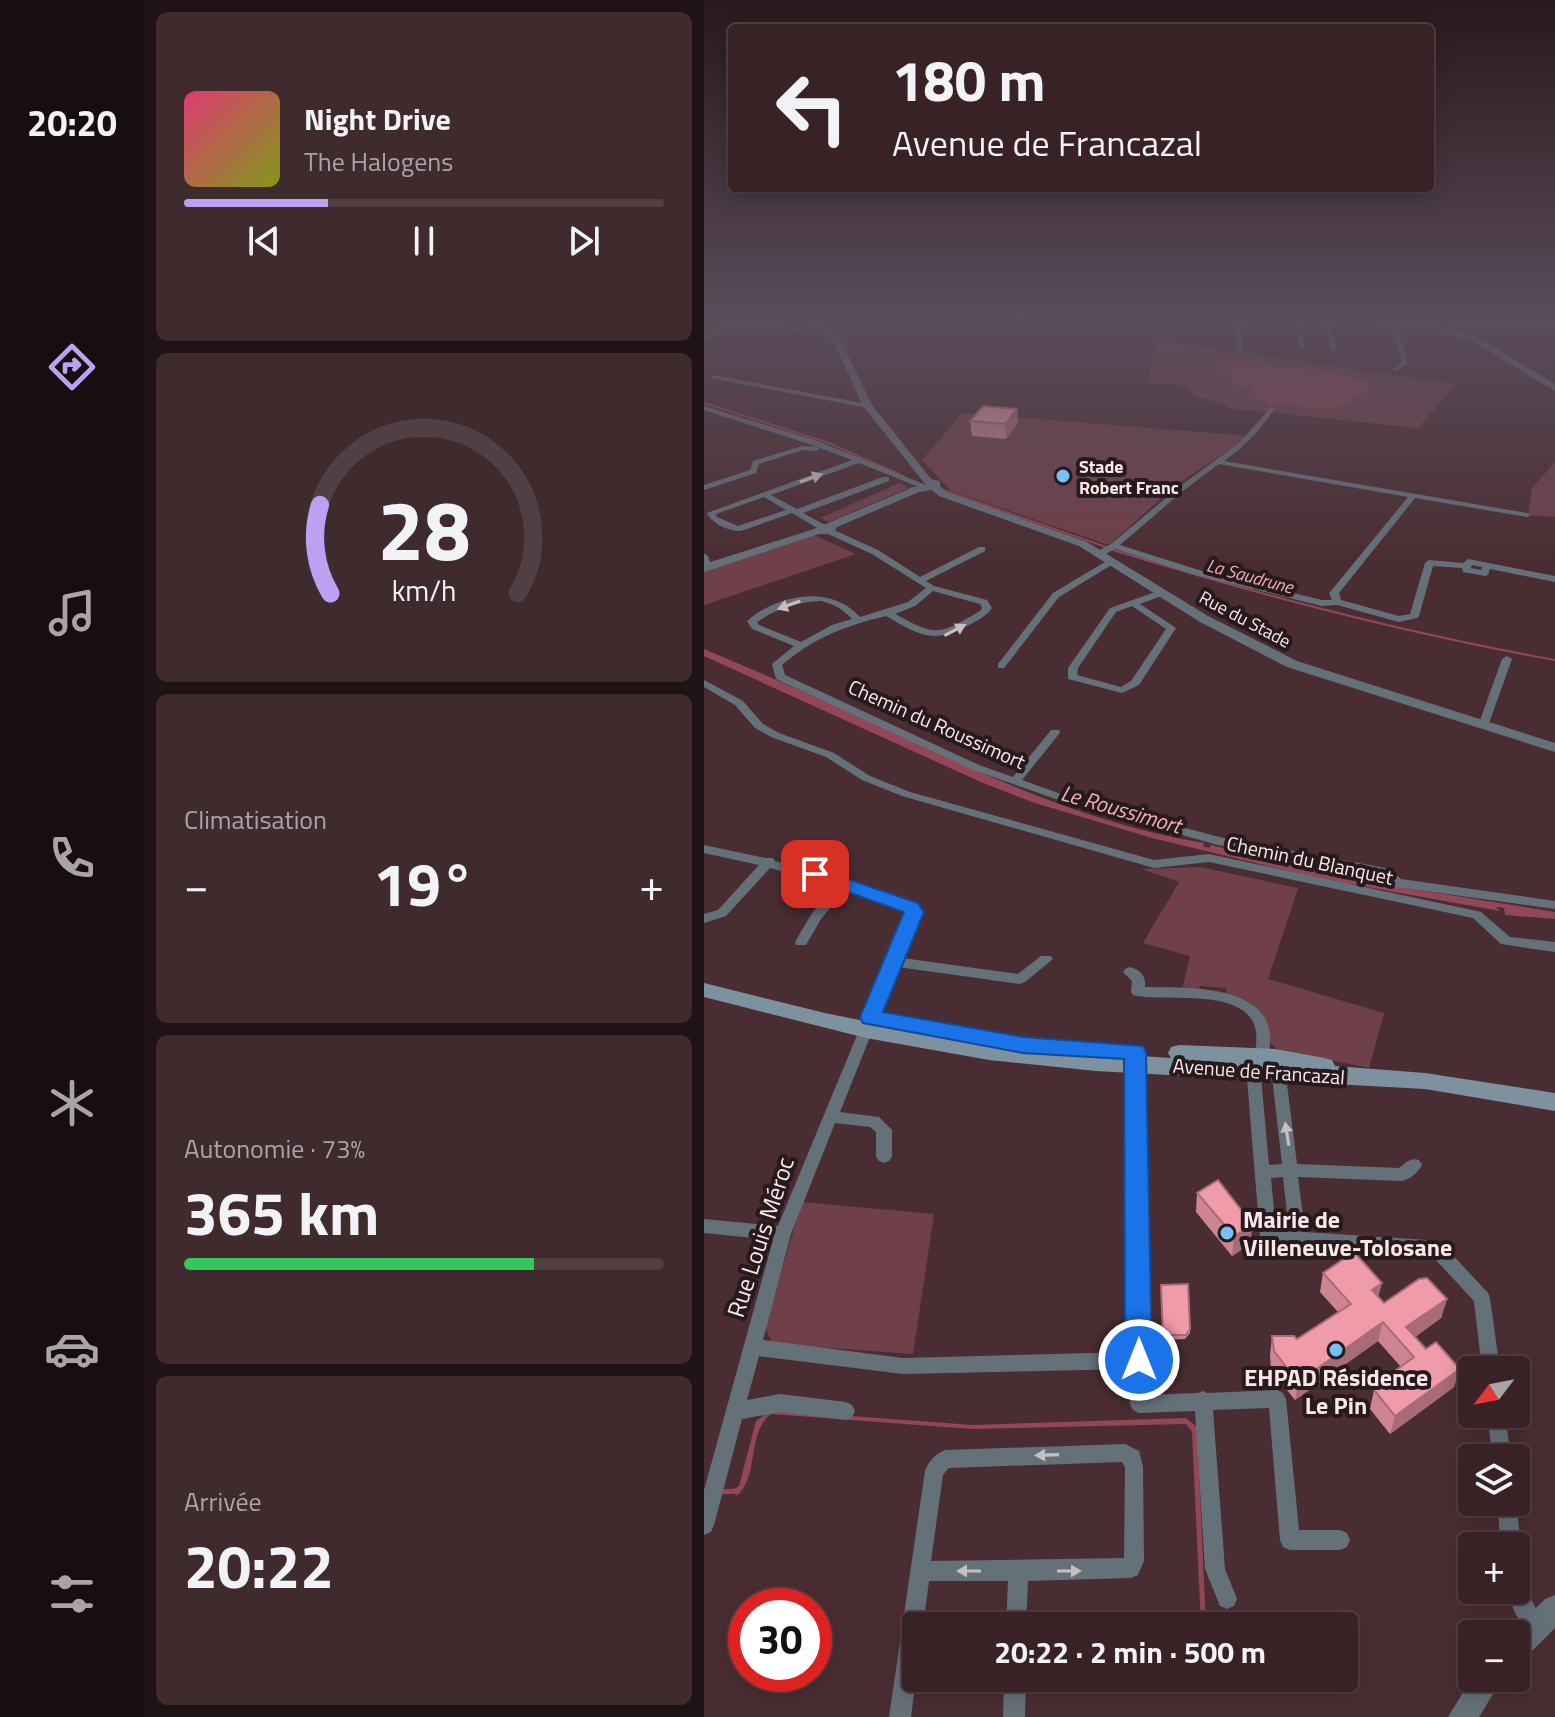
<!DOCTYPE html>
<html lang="fr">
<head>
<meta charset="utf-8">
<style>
  :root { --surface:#382226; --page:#3f2a2e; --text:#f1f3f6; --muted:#aba4a7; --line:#523f43; --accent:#bca0f2 }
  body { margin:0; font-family:"Titillium Web",sans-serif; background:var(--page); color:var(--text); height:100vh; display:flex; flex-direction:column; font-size:30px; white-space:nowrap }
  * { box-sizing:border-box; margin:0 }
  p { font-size:26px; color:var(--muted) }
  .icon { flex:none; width:44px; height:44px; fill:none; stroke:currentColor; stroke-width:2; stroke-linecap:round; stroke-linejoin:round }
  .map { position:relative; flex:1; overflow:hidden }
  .side { display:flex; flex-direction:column; gap:12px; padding:12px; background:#1f1315; width:560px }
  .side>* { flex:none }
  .banner { position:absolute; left:24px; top:24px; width:706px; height:168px; border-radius:8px; box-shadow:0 4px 20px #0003,0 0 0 2px var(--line); background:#382226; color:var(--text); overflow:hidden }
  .needle { width:52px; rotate:238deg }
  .controls { position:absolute; left:754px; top:1356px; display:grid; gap:16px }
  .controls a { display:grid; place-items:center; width:72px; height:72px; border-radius:8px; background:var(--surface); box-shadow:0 4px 20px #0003,0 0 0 2px var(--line); font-size:40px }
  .speed { position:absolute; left:24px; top:1588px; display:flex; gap:16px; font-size:40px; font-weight:700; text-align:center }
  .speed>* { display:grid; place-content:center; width:104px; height:104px; border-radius:50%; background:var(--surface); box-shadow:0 4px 20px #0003,0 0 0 2px var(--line); line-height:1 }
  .speed .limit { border:12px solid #d22; background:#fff; color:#111 }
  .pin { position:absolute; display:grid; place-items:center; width:68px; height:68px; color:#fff; margin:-34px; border-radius:16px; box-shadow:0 4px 12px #0006 }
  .me { position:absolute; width:88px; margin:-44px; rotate:0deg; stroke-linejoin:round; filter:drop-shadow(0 0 6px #0008) }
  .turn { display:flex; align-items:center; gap:28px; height:168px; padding:0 32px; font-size:36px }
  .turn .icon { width:104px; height:104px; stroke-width:2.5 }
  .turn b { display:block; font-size:56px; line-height:68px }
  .big { font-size:60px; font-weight:700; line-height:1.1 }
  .side .widget { flex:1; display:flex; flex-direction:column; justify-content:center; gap:12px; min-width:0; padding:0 28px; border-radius:12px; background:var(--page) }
  .side .dial { align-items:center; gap:0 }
  .dial svg { height:208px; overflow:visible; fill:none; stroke:var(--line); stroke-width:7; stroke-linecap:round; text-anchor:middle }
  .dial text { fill:var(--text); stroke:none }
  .song { display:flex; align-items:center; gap:24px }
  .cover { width:96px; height:96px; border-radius:12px; background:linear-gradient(135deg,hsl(340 70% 55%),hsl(70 70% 35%)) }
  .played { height:8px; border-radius:4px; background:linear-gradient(90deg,var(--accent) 30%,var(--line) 30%) }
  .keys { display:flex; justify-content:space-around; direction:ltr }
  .heat { display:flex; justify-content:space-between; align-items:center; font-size:44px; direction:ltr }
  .charge { height:12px; border-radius:6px; background:linear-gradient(90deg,#34c759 73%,var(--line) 0) }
  .trip { position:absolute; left:198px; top:1612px; width:456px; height:80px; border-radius:8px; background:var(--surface); box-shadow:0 4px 20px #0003,0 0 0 2px var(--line); font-weight:700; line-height:80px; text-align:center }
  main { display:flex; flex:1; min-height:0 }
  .tabs { display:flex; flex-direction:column; width:144px; justify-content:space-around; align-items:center; background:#160e0f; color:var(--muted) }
  .tabs .icon { width:56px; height:56px }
  .tabs .active { color:var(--accent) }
  .tabs b { font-size:36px; color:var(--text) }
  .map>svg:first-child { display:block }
  .green { fill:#6f4049 }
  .water { fill:#924657 }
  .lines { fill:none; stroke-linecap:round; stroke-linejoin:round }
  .stream-far1 { stroke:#924657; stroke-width:2 }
  .stream { stroke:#924657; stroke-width:5 }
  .minor { fill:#657179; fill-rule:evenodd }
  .tertiary { fill:#657179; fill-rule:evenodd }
  .secondary { fill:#7e919e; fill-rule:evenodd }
  .wall { fill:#ce8592 }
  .shaded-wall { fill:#a86c77 }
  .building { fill:#f09baa; stroke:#a86c77; stroke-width:2 }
  .oneway { fill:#c6bec2 }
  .route { fill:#1a73e8; stroke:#114b97; stroke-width:2 }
  .poi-dot { fill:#73c1f6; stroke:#271a1c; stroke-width:3 }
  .labels { text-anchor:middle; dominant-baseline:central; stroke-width:8; stroke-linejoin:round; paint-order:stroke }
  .far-poi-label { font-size:18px; font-weight:bold; fill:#fbe7ea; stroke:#271a1c; text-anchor:start }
  .far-water-label { font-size:18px; font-style:italic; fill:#f2aeb9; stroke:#271a1c }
  .far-street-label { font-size:18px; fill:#fbe7ea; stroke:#271a1c }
  .street-label { font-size:20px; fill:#fbe7ea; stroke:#271a1c }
  .water-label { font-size:22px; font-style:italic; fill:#f2aeb9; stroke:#271a1c }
  .near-poi-label { font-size:24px; font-weight:bold; fill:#fbe7ea; stroke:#271a1c; text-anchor:start }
  .near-street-label { font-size:24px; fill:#fbe7ea; stroke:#271a1c }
</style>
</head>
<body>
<main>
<nav class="tabs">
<b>20:20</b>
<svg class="icon active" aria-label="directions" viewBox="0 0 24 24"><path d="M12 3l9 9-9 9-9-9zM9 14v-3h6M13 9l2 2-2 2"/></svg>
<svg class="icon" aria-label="music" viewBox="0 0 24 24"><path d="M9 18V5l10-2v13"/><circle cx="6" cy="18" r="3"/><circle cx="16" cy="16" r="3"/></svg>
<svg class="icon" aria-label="phone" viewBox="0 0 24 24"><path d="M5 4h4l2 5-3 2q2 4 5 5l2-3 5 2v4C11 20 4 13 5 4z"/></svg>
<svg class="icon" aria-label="climate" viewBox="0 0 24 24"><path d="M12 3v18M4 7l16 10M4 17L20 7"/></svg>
<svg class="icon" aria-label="car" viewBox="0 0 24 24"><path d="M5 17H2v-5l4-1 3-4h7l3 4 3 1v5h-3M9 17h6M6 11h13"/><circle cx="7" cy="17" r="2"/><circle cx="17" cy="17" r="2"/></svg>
<svg class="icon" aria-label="filters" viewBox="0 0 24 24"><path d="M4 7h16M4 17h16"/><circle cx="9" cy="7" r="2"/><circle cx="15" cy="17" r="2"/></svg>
</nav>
<section class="side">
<div class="widget">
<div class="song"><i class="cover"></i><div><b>Night Drive</b><p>The Halogens</p></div></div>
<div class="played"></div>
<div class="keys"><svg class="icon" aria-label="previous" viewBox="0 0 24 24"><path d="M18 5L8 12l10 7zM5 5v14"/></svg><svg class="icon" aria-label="pause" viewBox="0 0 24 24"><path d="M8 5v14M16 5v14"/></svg><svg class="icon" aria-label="next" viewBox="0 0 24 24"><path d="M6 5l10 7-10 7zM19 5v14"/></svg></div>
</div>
<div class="widget dial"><svg viewBox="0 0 100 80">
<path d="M14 69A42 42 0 1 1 86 69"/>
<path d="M14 69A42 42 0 0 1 10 35" stroke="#bca0f2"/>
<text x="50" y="56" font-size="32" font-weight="700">28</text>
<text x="50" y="72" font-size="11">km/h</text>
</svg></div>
<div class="widget"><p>Climatisation</p>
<div class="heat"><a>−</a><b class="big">19°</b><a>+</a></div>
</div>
<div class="widget"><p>Autonomie · 73%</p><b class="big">365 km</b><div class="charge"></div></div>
<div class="widget"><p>Arrivée</p><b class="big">20:22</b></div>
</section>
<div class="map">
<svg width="851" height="1717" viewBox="0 0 851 1717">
  <rect width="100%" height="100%" fill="#4a2d32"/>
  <path class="green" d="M451,340L752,384L714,428L522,408L523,405L491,396L480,385L444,383Z
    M258,413L545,436L472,485L405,545L247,491L218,460Z
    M851,462V517L824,515L828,488Z
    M196,483L204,488L125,522L116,518Z
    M110,535L152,554L0,605V570Z
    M496,867L594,888L564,979L680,1013L665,1068L573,1049C551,1032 574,1005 522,994V988L496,986L495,992L478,990L486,956L439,943L475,882L438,869Z
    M98,1202L230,1214L209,1354L68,1344L61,1326Z"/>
  <path class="water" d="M725,319H851V330L726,322Z
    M532,359L557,361L569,367L603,368L665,381V389L638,406L625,409L566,403L553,398L547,388L530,385L528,376L509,367L515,361Z
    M0,649C54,672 109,695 162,720C273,771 378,823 500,843L499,846L505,848L507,845L647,879L851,912V919L801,915L800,908L792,907L796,911L618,879L448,838L331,803L279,783L0,656Z
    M67,1410L268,1425L482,1418L493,1427L502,1626H497L488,1432L482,1424L268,1429L67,1414C42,1433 56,1478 32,1496L30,1489L35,1486L52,1421Z"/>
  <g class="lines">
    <path class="stream-far1" d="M0,403L125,443L199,476
      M242,491L402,547
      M409,550C555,595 701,633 851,660"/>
    <path class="stream" d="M14,1492L34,1491"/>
    <path class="minor" d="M532,319H538L539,349L536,351L533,349Z
      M581,319L696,320V322L692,323L704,364L692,371L687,370L698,363L686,323L627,322L632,349L629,351L626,349L621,321H597L601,347L598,349L595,347L591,321Z
      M26,324L108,329L111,331L108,333L27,328L0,339V335Z
      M9,375L164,404L167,406L164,408L7,378V376Z
      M0,406L111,440L222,485L215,487L155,463L67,495L93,509L179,477H185V481L99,513L121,525V529H115L88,513L37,531C25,531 8,524 3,513L148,460L105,444L0,410ZM60,497L82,510L34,526L13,517L12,514Z
      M568,406L571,408C557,430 541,446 520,461L823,513L827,515L823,517L711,498L635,593L637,600L695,616L706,614L721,563L725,560L759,563L764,559L851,576V582L786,569L784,575L781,576L759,572L758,568L729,566L715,616L713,618L695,622L633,605L618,606L492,575L411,549L398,556H392V552L407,544L475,487L536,442ZM515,464L704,497L627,591L625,593L628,600H618L498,571L416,545L480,490ZM768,565L778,567L777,570L767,568Z
      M98,446L112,447L116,449L112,451L99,450L55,464L52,473L0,490V485L46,470L49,461Z
      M124,530H130L174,550L216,577L275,547H281V551L222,581L230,586L283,600L288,608C282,617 272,621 263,626C229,645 213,634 182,616C141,626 111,637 78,665L81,675L275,765L309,777L347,730H355L356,732L355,734L318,780L365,797L515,837L681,868L685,869L697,879L851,901V909L693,887L689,886L677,875L514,845L357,801L267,769L72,679L68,664L90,646L48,629L43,621C74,594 127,584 156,617L204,602L222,588L168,554L124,534ZM229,591L276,604L278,608L276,611C235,635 233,637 191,614L211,606ZM117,601C130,604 139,609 148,619L128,625L97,642L55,625L53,622C73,608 93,602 117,601Z
      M0,553L4,556L8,567L7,569L0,568Z
      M406,559L409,560V564L355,597L300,668H294V664L349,593Z
      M457,590L462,593L460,595L436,604L472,628L435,685L418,693L364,679V668L406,608ZM428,606L462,629L427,681L417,687L373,675L374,668L412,612Z
      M803,656L808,659L784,726L783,728H775L774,726L798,659Z
      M0,680L39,701L59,724L75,733L130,753L166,776L206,792L450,860L505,854L773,911L777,912L806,937L851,942V952L797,944L769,918L505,862L450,868L198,796L158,780L122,757L67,737L51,728L31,705L0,687Z
      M0,845L61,858H69L71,861L144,880L211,904L216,912L198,958L314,974L337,956H347L349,959L321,982L316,984L194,967L136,1112L175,1117L188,1130V1157L185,1161L180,1163L175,1161L172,1157V1132L166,1127L131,1123L87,1234L59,1340L199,1358L426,1352L424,1052L426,1048L431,1047L436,1048L438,1052L444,1395L494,1393L499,1391L503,1393L573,1390L579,1393L582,1399L595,1530H636L643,1533L646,1540L643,1547L636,1550H586L579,1547L576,1540L565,1408L509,1410L521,1569L533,1599L530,1606L523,1609L516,1606L501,1569L491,1411L435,1413L429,1410L426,1404V1369L199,1374L55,1356L43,1400L76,1394L142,1402L148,1405L151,1411L148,1417L142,1420L76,1412L38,1419L10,1525L7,1532L0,1535V1490L69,1240L0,1233V1219L74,1226L204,912L202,910L142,889L117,919L102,945H92L91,942L108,913L131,886L66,868L22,916L0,923V914L14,910L55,865L0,853Z
      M426,967C437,970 442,976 441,987C478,988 562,983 566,1035C566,1044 566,1052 563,1060L558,1061L553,1060L551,1056C552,1046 554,1034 550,1024C534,987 460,1003 429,995L427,992L428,981L419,972L421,969Z
      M549,1061L554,1062L556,1066L565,1165L578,1164L567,1068L569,1064L574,1062L579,1064L581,1068L593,1164L695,1168C702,1163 706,1157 715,1160L718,1165C714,1173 706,1179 698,1181L594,1177L601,1232L723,1240L743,1249L784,1293L786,1298L796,1370H778L770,1301L731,1259L721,1254L564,1244L558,1242L556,1237L542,1066L544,1062ZM579,1177L585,1231L572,1230L567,1178Z
      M783,1414H801L807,1458H789Z
      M421,1444L435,1451L439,1467L440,1561L434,1575L427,1578L324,1581L322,1626H302L304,1581H225L219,1626H212V1678L207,1717H185L221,1471C225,1461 231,1454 241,1450ZM418,1462L421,1467L420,1558L227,1561L239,1475L245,1468Z
      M812,1501L817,1546L812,1554V1546H797L793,1502Z
      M812,1568L819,1571L825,1595L841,1626L838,1633L831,1636C817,1630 806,1605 804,1590H812Z
      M300,1678H322L321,1717H299Z"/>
    <path class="tertiary" d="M101,319H111L136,338L168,405L227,479L236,481V486L243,492L383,542L504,616L593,661L851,743V752L583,667L496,622L375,546L235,496L228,490L215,492L133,527L129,534H115L0,572V564L110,529L209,487L222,485L159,406L129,341Z
      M685,319H701L772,336L851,384V391L766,340Z
      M851,1595V1628L822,1657L812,1661V1634H805L841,1599Z
      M768,1678H799L775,1717H744Z"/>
    <path class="secondary" d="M0,983L121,1013L244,1038L326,1049L467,1058L464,1053L467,1047L475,1045L572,1049L620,1058L628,1060L631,1066L721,1073L851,1093V1111L721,1089L392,1071L285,1060L162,1038L0,997Z"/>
  </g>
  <path class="wall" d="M313,409L314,423L302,439L268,436L266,421Z
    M493,1193L546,1244L528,1256L492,1212Z
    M619,1273L675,1297L680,1303L743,1299L737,1318L711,1337L750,1387L686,1434L666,1409L670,1390L672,1389L673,1384L697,1367L674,1341L591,1400L567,1370L566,1355L568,1336L593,1339L634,1312L616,1292Z
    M457,1285L486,1329V1333L481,1339L459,1340Z"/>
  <path class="shaded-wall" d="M313,409L314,423L302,439L301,424Z
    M549,1225L546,1244L528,1256L530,1236Z
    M678,1283L673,1302L668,1290Z
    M743,1299L737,1318L699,1345L702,1327Z
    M679,1322L674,1341L591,1400L594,1382Z
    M756,1369L750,1387L686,1434L691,1416Z"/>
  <path class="building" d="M279,406L313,409L301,424L266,421Z
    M514,1180L549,1225L530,1236L493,1193Z
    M650,1252L678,1283L668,1290L680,1303L715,1279L723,1278L743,1299L702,1327L722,1349L732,1342L756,1369L691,1416L670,1390L675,1387L673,1384L710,1357L679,1322L594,1382L570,1351L568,1336H590L593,1339L647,1304L619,1273Z
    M484,1284L486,1329L482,1335H459L457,1285Z"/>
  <defs><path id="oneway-solid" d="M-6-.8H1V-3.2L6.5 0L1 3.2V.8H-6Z" transform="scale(2)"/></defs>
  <g class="oneway">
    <use href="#oneway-solid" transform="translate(107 478) rotate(-20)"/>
    <use href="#oneway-solid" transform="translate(85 605) rotate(160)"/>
    <use href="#oneway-solid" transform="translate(251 630) rotate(-28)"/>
    <use href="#oneway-solid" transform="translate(583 1134) rotate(-99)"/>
    <use href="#oneway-solid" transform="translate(343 1455) rotate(178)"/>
    <use href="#oneway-solid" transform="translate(265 1571) rotate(-180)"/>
    <use href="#oneway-solid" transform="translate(365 1571)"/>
  </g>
  <linearGradient id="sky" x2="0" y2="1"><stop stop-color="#29191c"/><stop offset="0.57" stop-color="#5a4c5a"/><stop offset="1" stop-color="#5a4c5a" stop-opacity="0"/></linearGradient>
  <rect width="851" height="560" fill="url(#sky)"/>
  <path class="route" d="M111,868L214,903L220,912L179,1012L319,1037L439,1046L442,1052L448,1360L444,1369L435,1372L425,1369L421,1360L420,1059L319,1053L159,1023L156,1017L200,912L105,878V870Z"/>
  <g class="poi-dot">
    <circle cx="359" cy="476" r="8"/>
    <circle cx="523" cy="1233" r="8"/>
    <circle cx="632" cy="1350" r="8"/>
  </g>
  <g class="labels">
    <g class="far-poi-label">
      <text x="375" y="466">Stade<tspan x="375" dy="21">Robert Franc</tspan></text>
    </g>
    <g class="far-water-label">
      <text transform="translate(546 576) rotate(15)">La Saudrune</text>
    </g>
    <g class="far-street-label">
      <text transform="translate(541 619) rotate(28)">Rue du Stade</text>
    </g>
    <g class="street-label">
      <text transform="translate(233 724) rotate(24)">Chemin du Roussimort</text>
      <text transform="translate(606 860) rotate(12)">Chemin du Blanquet</text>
      <text transform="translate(555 1071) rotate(4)">Avenue de Francazal</text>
    </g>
    <g class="water-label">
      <text transform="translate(417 809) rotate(16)">Le Roussimort</text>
    </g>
    <g class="near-poi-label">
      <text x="539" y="1219">Mairie de<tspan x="539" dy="28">Villeneuve-Tolosane</tspan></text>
      <text x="632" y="1377" text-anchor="middle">EHPAD Résidence<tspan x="632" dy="28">Le Pin</tspan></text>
    </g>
    <g class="near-street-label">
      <text transform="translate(56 1237) rotate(-72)">Rue Louis Méroc</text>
    </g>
  </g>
</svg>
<div class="controls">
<a><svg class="needle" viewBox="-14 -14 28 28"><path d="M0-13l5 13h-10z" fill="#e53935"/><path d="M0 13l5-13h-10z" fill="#aba4a7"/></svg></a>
<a><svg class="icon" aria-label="layers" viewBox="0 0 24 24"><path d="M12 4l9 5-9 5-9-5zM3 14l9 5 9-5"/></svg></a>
<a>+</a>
<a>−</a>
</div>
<div class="speed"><div class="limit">30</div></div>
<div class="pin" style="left:111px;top:874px;background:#d93025"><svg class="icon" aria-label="arrive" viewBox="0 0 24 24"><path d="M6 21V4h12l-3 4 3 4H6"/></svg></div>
<svg class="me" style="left:435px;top:1360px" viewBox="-20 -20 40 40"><circle r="17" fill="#1a73e8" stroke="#fff" stroke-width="3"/><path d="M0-11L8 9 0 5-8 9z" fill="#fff"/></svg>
<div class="trip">20:22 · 2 min · 500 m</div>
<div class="banner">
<div class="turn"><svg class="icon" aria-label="left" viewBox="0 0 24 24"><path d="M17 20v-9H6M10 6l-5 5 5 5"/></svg><div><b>180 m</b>Avenue de Francazal</div></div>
</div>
</div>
</main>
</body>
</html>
